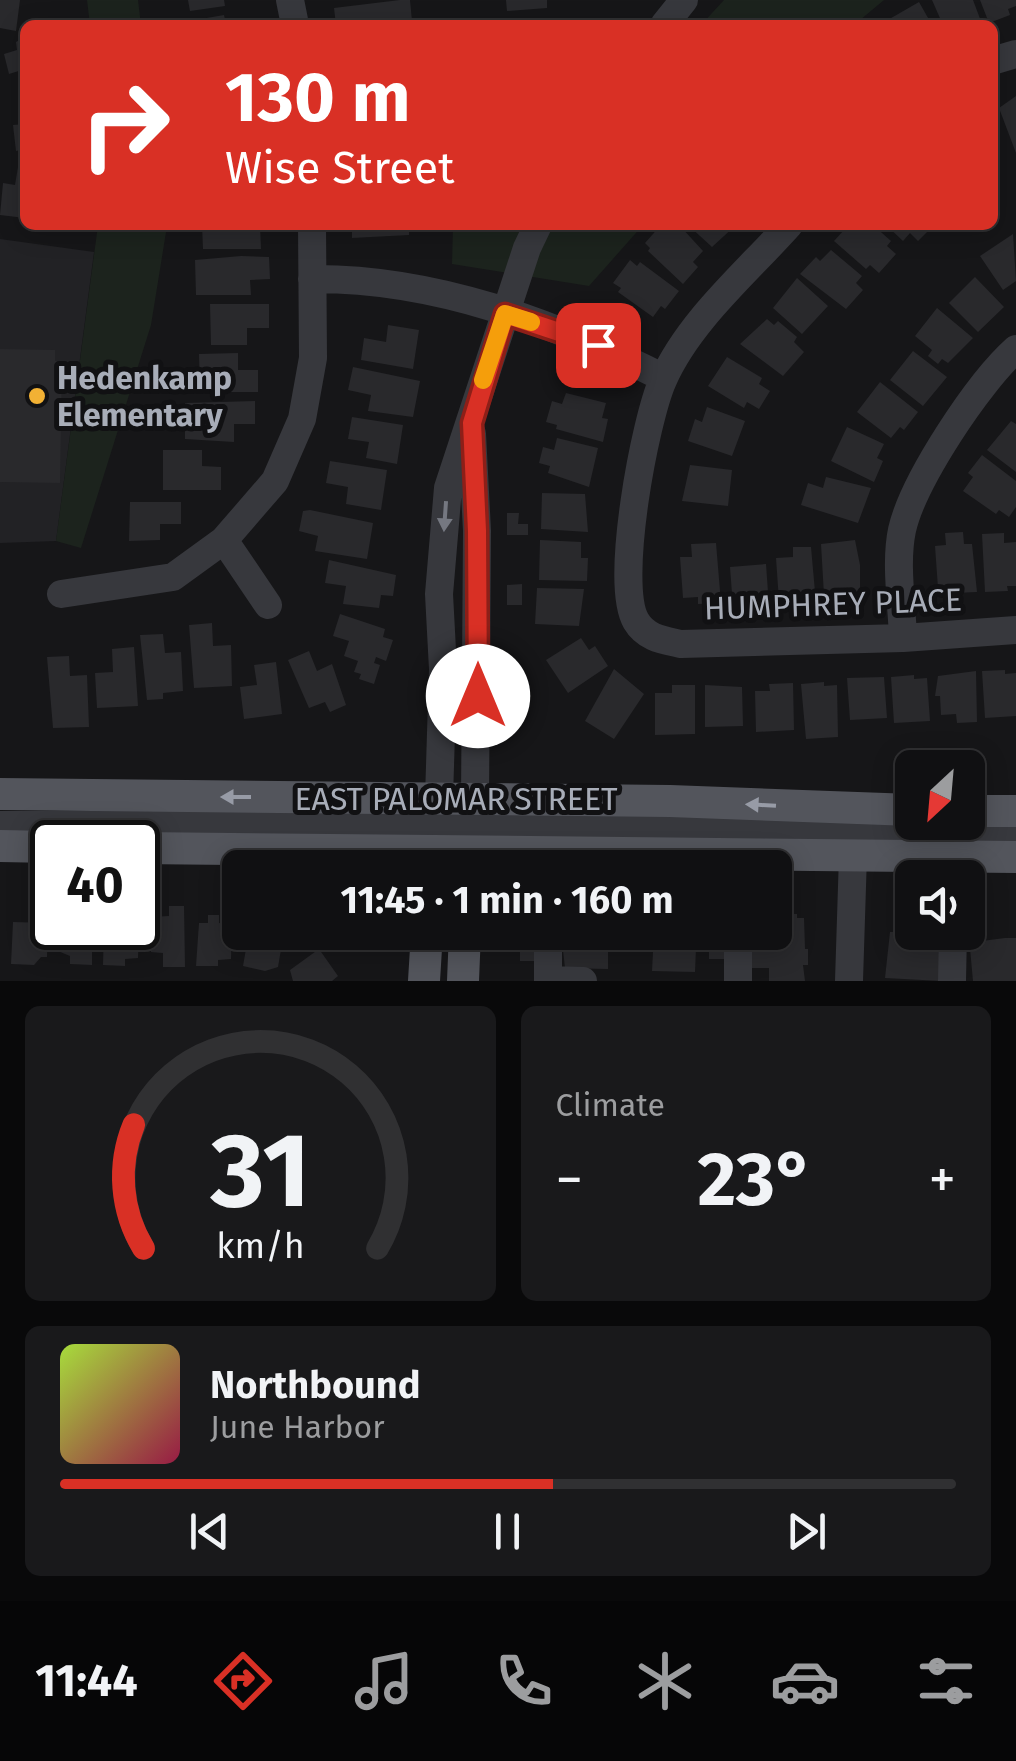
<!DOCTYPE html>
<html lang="en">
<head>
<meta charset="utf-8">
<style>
  :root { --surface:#101012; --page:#19191b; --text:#f1f3f6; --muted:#9c9d9f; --line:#303032; --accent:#d93025 }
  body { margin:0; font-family:"Fira Sans",sans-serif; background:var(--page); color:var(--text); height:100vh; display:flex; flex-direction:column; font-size:38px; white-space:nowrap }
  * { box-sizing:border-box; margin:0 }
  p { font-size:32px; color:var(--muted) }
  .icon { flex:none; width:55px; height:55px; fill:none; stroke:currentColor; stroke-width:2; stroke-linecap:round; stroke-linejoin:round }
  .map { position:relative; height:981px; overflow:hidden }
  .side { display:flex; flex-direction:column; gap:25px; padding:25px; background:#09090a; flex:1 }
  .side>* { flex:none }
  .hud { position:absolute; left:20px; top:20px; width:978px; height:210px; border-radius:15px; box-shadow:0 5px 25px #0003,0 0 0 2px var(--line); background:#d93025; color:#fff; overflow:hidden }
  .needle { width:65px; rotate:206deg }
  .controls { position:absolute; left:895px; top:750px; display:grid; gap:20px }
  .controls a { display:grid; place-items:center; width:90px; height:90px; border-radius:15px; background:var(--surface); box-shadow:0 5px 25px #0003,0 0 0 2px var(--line); font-size:50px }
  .speed { position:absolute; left:30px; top:820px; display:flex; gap:20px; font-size:50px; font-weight:700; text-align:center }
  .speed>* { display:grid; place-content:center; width:130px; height:130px; border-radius:50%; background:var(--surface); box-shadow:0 5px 25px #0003,0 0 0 2px var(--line); line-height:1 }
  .speed .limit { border:5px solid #111; border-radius:15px; background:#fff; color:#111 }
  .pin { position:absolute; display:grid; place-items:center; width:85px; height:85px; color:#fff; margin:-42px; border-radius:20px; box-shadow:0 5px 15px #0006 }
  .me { position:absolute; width:110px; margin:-55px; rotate:0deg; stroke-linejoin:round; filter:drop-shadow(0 0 8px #0008) }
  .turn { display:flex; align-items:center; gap:35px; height:210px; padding:0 40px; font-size:45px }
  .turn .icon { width:130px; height:130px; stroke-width:2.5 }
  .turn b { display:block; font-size:70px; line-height:85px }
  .big { font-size:75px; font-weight:700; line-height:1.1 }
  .side .tile { flex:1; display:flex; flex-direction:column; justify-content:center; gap:15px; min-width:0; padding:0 35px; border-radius:15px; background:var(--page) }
  .side .dial { align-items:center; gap:0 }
  .dial svg { height:260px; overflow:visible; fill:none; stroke:var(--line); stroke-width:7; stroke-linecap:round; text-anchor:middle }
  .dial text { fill:var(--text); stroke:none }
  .song { display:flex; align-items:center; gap:30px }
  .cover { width:120px; height:120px; border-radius:15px; background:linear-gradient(135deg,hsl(80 70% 55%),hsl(340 70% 35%)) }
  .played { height:10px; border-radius:5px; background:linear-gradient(90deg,var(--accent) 55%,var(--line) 55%) }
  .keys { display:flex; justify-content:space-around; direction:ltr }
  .heat { display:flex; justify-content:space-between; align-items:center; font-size:55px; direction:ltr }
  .side .tiles { flex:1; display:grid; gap:25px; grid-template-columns:1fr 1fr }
  .tile:last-child { grid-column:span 2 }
  .trip { position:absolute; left:222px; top:850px; width:570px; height:100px; border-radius:15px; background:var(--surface); box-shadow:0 5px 25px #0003,0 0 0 2px var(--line); font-weight:700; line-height:100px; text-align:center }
  .menu { display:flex; height:160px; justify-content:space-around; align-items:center; background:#060607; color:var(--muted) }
  .menu .icon { width:70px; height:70px }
  .menu .active { color:var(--accent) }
  .menu b { font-size:45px; color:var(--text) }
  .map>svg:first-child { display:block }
  .built { fill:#222225 }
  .green { fill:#1c231d }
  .building { fill:#29292c }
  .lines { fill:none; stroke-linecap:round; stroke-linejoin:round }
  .minor { stroke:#37383d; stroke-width:28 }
  .major { stroke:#53555c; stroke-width:32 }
  .oneway { fill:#757881 }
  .oneway2 { fill:#979ba6 }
  .route-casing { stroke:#8d1f18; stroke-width:25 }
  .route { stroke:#d93025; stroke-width:18 }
  .slow { stroke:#f59e0b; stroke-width:18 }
  .poi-dot { fill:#f2b134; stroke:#111113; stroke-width:4 }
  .labels { text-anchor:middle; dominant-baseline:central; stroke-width:10; stroke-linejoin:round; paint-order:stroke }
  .poi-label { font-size:32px; font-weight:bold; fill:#a8adb8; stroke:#111113; text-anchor:start }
  .street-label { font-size:32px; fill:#a8adb8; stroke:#111113 }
</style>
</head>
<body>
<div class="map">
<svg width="1016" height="981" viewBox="0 0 1016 981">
  <rect width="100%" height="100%" fill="#161618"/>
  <path class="built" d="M0,239L94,252L56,541L0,543Z"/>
  <path class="green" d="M87,0H138L141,25H90Z
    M724,0H884L854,25H701Z
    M98,225L167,226L151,325L81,548L56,541Z
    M453,225H643L589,286L452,264Z"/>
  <path class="building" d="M0,0H20L16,31L0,28Z
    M188,0H224L225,6L190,11Z
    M400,0H410L412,21L395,25H336L334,8Z
    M506,0H547V8L507,11Z
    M932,0H973L982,24L943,25Z
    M980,0H1016V6L1008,9L1010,15L989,23Z
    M919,2L932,25H889L886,21Z
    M224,15L226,25H178V23Z
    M21,39H25V69L9,74L4,54L17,50L16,42Z
    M1016,96V153L999,108Z
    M25,124V149L16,151L13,125Z
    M18,167L25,168V218L0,215L3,183L15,185Z
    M202,225H260L261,249H203Z
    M352,225H409V235L352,238Z
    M661,225L681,227L703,251L693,262L698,267L683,284L648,251L650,248L645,243Z
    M688,225H736L712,247Z
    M842,225H873L891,241L887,246L896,254L879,273L870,265L866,269L834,241L844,230Z
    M886,225H925L929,230L918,241L910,233L903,241Z
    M1013,234L1016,281L1003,290L980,256Z
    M831,250L862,276L856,283L863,290L846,309L800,274L816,257L820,261Z
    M241,256L269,257L270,279L250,280L251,295H196L195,260Z
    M630,260L637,266L640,262L679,291L665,309L661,306L653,317L618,292L621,288L613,283Z
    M975,277L1004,307L978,332L949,303Z
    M797,278L828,306L802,334L773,308Z
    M210,304H269V328H247V345H211Z
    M937,308L973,338L948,363L942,359L938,364L928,356L932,350L915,336Z
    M767,319L774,325L778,321L797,337L794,342L804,352L783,376L740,344Z
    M388,325L419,330L413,369L361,360L364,338L386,342Z
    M0,349L55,350V361H62L60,483L0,482Z
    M913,351L947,377L923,406L890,380Z
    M238,353V370H258V392H200L199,354Z
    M727,357L762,378L759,384L770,391L759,409L747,402L744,408L708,386Z
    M353,367L420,381L413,417L368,411L371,395L348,390Z
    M880,382L918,412L904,430L900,427L891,438L857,412Z
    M566,393L606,403L602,418L608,419L603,442L556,429L557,425L546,422L552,401L562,404Z
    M255,401V424H234V442L185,439V403Z
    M707,407L745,421L732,456L688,441L695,419L702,422Z
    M352,417L403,425L397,464L366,458L369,442L348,439Z
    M1011,421L1016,424V472L987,450Z
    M847,427L884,444L877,458L883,461L874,482L831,461Z
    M557,438L598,448L589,487L548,473L550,466L539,463L543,447L554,450Z
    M163,450H202V466L221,467V490H163Z
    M982,455L1016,481V507L1009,517L999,510L996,514L963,491L973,477L968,473Z
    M330,461L387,470L381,510L346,504L348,487L326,483Z
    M690,465L732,470L728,506L682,501Z
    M826,477L871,488L858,523L801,505L808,483L823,488Z
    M542,493L585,494L588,532L541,529Z
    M130,502H181V524H160V540L129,541Z
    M310,510L373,523L367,559L315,551L318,536L299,531L303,511Z
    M507,513H519L518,524H528V535H507Z
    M963,532L964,544H972L977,592L954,593V587L938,588L935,546L946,545L945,533Z
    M1004,533V543L1016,542V586H1007L1008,591L985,592L982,534Z
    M540,540L581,542V558H588L587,581L539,580Z
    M855,540L860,565V594L824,595L821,544Z
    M716,543L721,603L698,604V597L683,598L680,557H692L691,544Z
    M793,547H811L816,603L779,601L776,558L793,557Z
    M329,560L396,575L393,596L381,595L379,608L343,604L346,586L325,583Z
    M766,564L769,606L733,607L730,567Z
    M522,584V605H507V585Z
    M537,588L584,589L579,626L535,624Z
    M340,614L385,629L383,637L393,640L386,661L376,657L374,663L380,665L374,684L359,679L361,674L354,672L358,661L344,656L349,641L333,636Z
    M212,623L213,646L231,645L232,686L194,688L189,625Z
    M163,634L165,653L181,652L183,691L163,693V699L147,700L140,635Z
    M581,638L589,650L595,646L608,666L568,693L546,660Z
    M134,647L138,706L97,708L95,673L113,672L112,649Z
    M309,651L317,671L332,664L346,705L330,712L325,702L309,708L288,660Z
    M69,656L70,676L87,675L89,727L53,728L47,657Z
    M276,662L282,714L244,719L240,687L257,685L254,665Z
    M614,669L644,694L614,739L585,721Z
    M1005,670V674L1016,673V716L985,718L982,671Z
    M976,671L977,722L957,723L956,714L941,715L940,696H935L938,676Z
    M914,675V679L927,678L930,721L894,723L891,677Z
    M884,677L887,718L850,720L847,678Z
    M824,682V686L837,685L838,737L806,739L801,684Z
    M793,683L794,730L756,732L755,691H770L769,684Z
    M672,685H695V734L655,735V693H672Z
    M705,685L742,687L743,726L705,727Z
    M169,906H184L185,967H163V953L151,952V917L169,916Z
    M775,914H797V918H804L805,949H808V965H803L805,981H769V968H750L751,932H775Z
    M208,915H219V923L232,924L231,959L218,960V966H196L199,923H208Z
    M13,922L48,923L47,957H41L34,965L11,964Z
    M58,928H92V965L70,964V956L58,951Z
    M104,928H139L138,958L125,959V966L103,965Z
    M895,928L942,933L941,981L885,978L890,932H895Z
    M249,932H284L278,967L265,971L243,966Z
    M520,932H538V961H520Z
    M561,932H701L700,949L696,948L695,972L652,971L653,952L608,951V969L565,968Z
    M709,932H727L726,959H709Z
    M1005,938H1016V981H973L970,948H974V942Z
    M319,949L338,976L332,981H293L290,970Z"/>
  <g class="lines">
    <path class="minor" d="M290,0L295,25
      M664,25L684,0
      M992,61L1016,54
      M789,225C747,272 689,321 663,380C645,420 614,584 636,621C646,638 663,640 681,644L903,638L1016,630
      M312,279C435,278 555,323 664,378
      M472,434L477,531L475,798
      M224,540L268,605
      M61,594L173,577L224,540L275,481L302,419L313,358L312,225
      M903,638C902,605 895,563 902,530C913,481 978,383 1016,349
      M439,798L443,669L439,594L448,488L527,248L538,225
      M0,825L473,824L1016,835
      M738,932V981
      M548,980L583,981
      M548,981V932
      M849,981L853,855
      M952,981L953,932"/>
    <path class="major" d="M0,794L670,801L912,810
      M968,811H1016
      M0,846L52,847
      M138,848L1016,857
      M424,981L427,932
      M463,981L465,932"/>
  </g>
  <defs><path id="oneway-solid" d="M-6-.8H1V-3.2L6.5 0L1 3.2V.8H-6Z" transform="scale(2.5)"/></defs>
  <use class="oneway" href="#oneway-solid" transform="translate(445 516) rotate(94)"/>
  <g class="oneway2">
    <use href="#oneway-solid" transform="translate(236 797) rotate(-180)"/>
    <use href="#oneway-solid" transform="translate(761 805) rotate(-177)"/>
  </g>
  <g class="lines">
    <g class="route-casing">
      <path id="route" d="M478,696L477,531L472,423L505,314L598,345"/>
    </g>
    <use href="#route" class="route"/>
    <path class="slow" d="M483,380L505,314L531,322"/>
  </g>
  <circle class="poi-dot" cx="37" cy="396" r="10"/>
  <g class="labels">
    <g class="poi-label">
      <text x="57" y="378">Hedenkamp<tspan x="57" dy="37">Elementary</tspan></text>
    </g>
    <g class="street-label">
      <text transform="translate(833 604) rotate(-2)">HUMPHREY PLACE</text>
      <text x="456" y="799">EAST PALOMAR STREET</text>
    </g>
  </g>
</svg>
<div class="controls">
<a><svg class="needle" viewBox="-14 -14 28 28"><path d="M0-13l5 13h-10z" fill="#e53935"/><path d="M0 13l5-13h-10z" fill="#9c9d9f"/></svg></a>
<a><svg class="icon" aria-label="sound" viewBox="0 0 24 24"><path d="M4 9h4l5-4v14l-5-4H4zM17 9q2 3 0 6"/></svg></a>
</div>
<div class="speed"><div class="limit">40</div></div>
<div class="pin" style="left:598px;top:345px;background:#d93025"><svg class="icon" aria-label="arrive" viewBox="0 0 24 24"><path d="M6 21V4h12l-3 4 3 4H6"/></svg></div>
<svg class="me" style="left:478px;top:696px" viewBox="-20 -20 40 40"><circle r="19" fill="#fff"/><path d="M0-13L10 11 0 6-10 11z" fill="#d93025"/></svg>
<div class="trip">11:45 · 1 min · 160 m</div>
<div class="hud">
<div class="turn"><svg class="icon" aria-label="right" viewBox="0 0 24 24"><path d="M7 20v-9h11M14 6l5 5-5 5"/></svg><div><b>130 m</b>Wise Street</div></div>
</div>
</div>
<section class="side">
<div class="tiles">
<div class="tile dial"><svg viewBox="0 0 100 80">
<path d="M14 69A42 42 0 1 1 86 69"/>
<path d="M14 69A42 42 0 0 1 11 31" stroke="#d93025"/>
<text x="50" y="56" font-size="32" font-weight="700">31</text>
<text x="50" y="72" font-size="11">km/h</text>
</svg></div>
<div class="tile"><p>Climate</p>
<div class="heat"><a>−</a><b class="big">23°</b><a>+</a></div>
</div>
<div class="tile">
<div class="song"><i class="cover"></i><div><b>Northbound</b><p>June Harbor</p></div></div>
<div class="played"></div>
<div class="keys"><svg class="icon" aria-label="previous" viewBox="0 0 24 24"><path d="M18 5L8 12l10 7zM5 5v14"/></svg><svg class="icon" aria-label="pause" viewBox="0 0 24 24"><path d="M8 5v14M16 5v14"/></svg><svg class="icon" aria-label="next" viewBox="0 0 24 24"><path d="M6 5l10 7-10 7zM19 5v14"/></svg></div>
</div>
</div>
</section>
<nav class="menu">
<b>11:44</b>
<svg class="icon active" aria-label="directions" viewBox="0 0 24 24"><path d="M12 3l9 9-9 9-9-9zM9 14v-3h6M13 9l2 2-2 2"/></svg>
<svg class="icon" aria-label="music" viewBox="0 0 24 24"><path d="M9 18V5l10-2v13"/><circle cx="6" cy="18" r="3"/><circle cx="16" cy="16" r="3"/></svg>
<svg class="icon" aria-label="phone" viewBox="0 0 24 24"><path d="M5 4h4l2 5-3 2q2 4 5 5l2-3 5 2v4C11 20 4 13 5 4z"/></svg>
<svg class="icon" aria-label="climate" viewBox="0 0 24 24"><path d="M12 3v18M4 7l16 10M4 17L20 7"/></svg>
<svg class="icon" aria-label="car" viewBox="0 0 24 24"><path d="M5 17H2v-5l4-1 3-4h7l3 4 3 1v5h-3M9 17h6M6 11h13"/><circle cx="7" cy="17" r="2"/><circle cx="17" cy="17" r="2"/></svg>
<svg class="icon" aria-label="filters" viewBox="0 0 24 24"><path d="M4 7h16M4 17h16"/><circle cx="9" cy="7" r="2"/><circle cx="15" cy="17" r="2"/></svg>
</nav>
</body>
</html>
